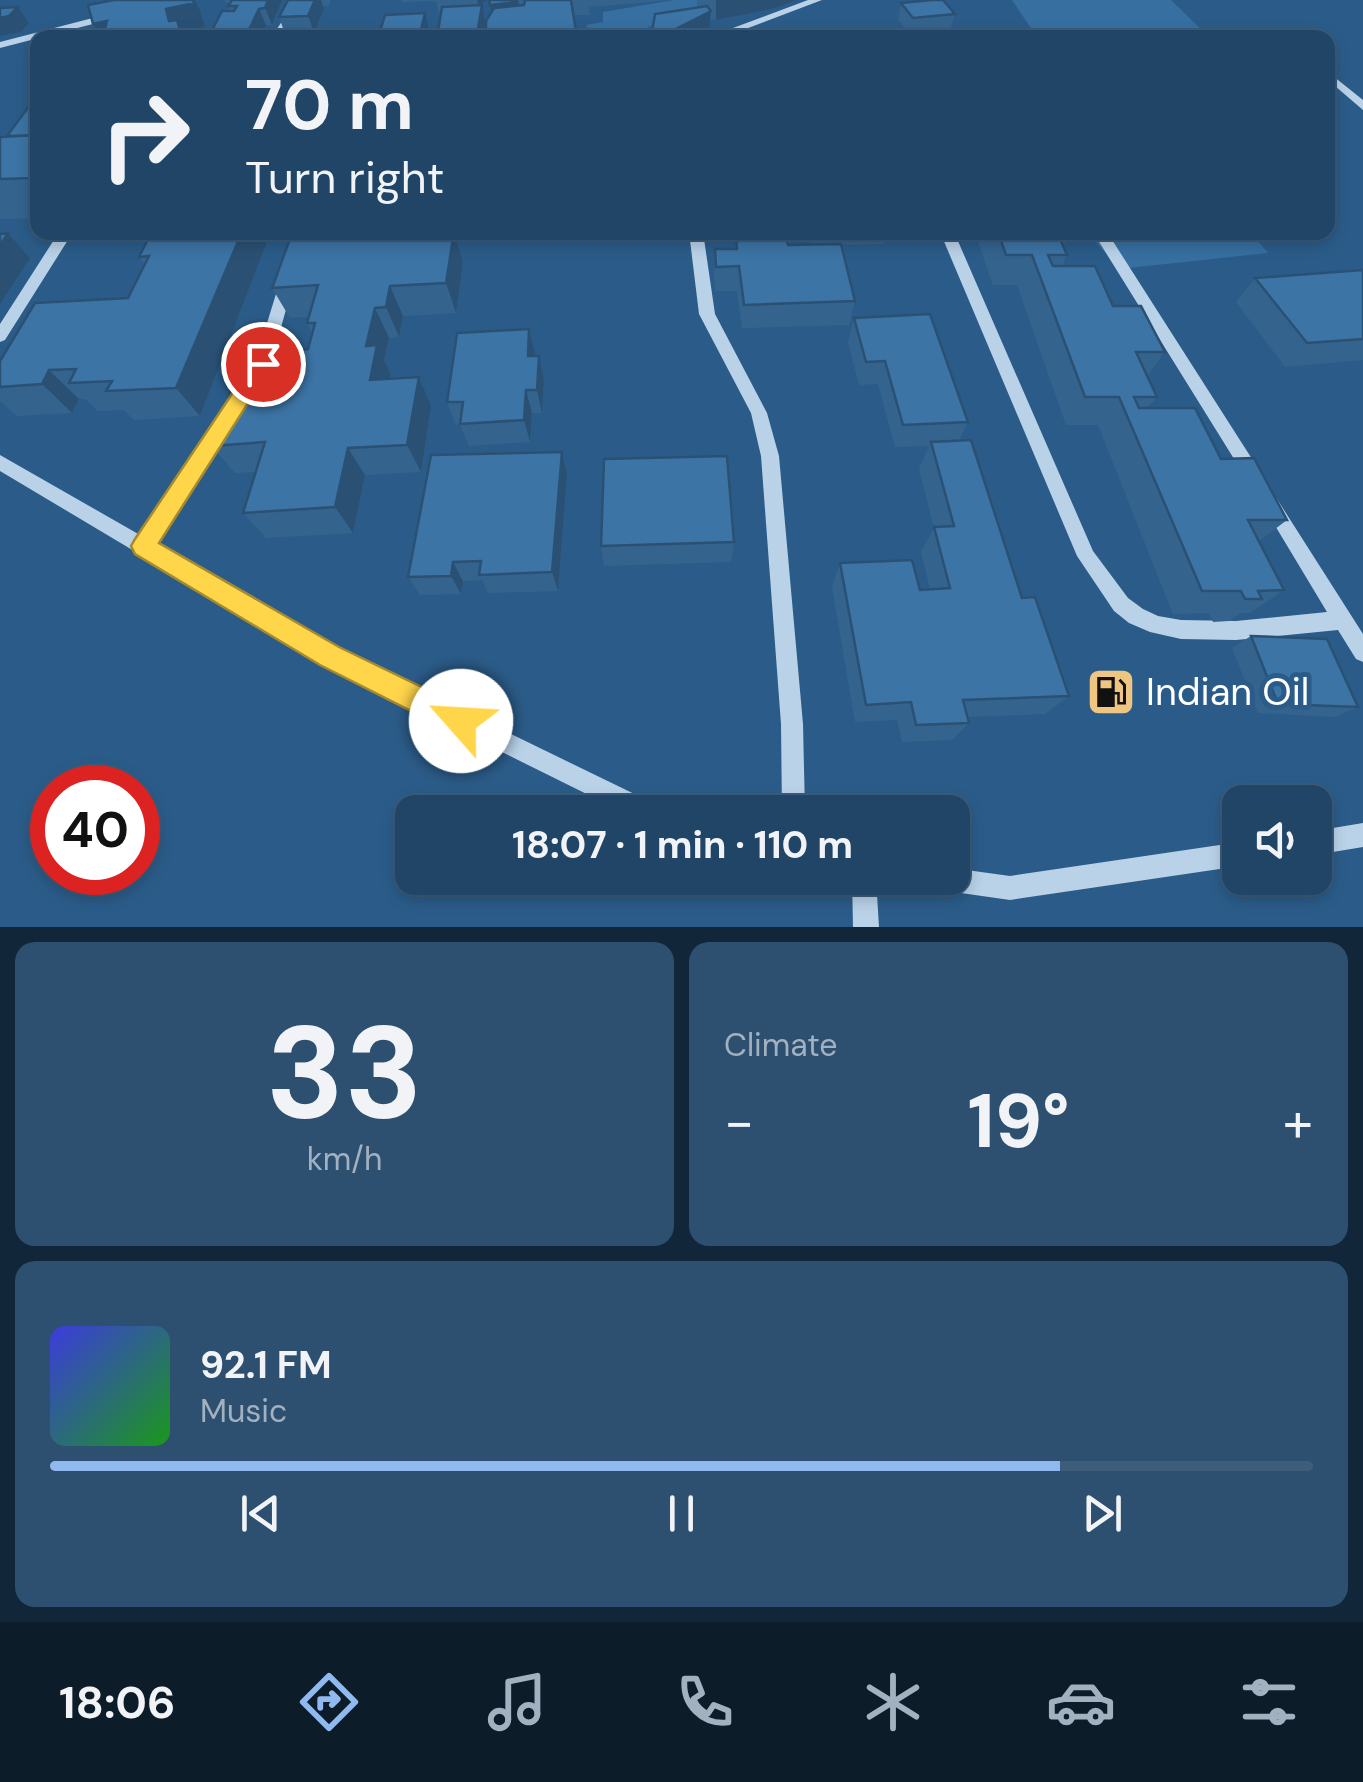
<!DOCTYPE html>
<html lang="en">
<head>
<meta charset="utf-8">
<style>
  :root { --surface:#204567; --page:#2d4f70; --text:#f1f3f6; --muted:#a2b1c0; --line:#3d5d7b; --accent:#90b9f0 }
  body { margin:0; font-family:"DM Sans",sans-serif; background:var(--page); color:var(--text); height:100vh; display:flex; flex-direction:column; font-size:38px; white-space:nowrap }
  * { box-sizing:border-box; margin:0 }
  p { font-size:32px; color:var(--muted) }
  .icon { flex:none; width:55px; height:55px; fill:none; stroke:currentColor; stroke-width:2; stroke-linecap:round; stroke-linejoin:round }
  .map { position:relative; height:927px; overflow:hidden }
  .side { display:flex; flex-direction:column; gap:15px; padding:15px; background:#122639; flex:1 }
  .side>* { flex:none }
  .hud { position:absolute; left:30px; top:30px; width:1305px; height:210px; border-radius:20px; box-shadow:0 5px 15px #0003,0 0 0 2px var(--line); background:#204567; color:var(--text); overflow:hidden }
  .tools { position:absolute; left:1222px; top:785px; display:grid; gap:20px }
  .tools a { display:grid; place-items:center; width:110px; height:110px; border-radius:20px; background:var(--surface); box-shadow:0 5px 15px #0003,0 0 0 2px var(--line); font-size:50px }
  .speed { position:absolute; left:30px; top:765px; display:flex; gap:20px; font-size:50px; font-weight:700; text-align:center }
  .speed>* { display:grid; place-content:center; width:130px; height:130px; border-radius:50%; background:var(--surface); box-shadow:0 5px 15px #0003,0 0 0 2px var(--line); line-height:1 }
  .speed .limit { border:15px solid #d22; background:#fff; color:#111 }
  .pin { position:absolute; display:grid; place-items:center; width:85px; height:85px; color:#fff; margin:-42px; border:5px solid #fff; border-radius:50%; box-shadow:0 2px 10px #0007 }
  .me { position:absolute; width:110px; margin:-55px; rotate:296deg; stroke-linejoin:round; filter:drop-shadow(0 0 8px #0008) }
  .turn { display:flex; align-items:center; gap:35px; height:210px; padding:0 50px; font-size:45px }
  .turn .icon { width:130px; height:130px; stroke-width:2.5 }
  .turn b { display:block; font-size:70px; line-height:85px }
  .big { font-size:75px; font-weight:700; line-height:1.1 }
  .side .tile { flex:1; display:flex; flex-direction:column; justify-content:center; gap:15px; min-width:0; padding:0 35px; border-radius:20px; background:var(--page) }
  .side .dial { align-items:center; gap:0 }
  .dial b { font-size:130px; line-height:1 }
  .song { display:flex; align-items:center; gap:30px }
  .cover { width:120px; height:120px; border-radius:15px; background:linear-gradient(135deg,hsl(240 70% 55%),hsl(120 70% 35%)) }
  .played { height:10px; border-radius:5px; background:linear-gradient(90deg,var(--accent) 80%,var(--line) 80%) }
  .keys { display:flex; justify-content:space-around; direction:ltr }
  .heat { display:flex; justify-content:space-between; align-items:center; font-size:55px; direction:ltr }
  .side .tiles { flex:1; display:grid; gap:15px; grid-template-columns:1fr 1fr }
  .tile:last-child { grid-column:span 2 }
  .trip { position:absolute; left:395px; top:795px; width:575px; height:100px; border-radius:20px; background:var(--surface); box-shadow:0 5px 15px #0003,0 0 0 2px var(--line); font-weight:700; line-height:100px; text-align:center }
  .dock { display:flex; height:160px; justify-content:space-around; align-items:center; background:#0d1c29; color:var(--muted) }
  .dock .icon { width:70px; height:70px }
  .dock .active { color:var(--accent) }
  .dock b { font-size:45px; color:var(--text) }
  .map>svg:first-child { display:block }
  .green { fill:#366fa0 }
  .lines { fill:none; stroke-linecap:round; stroke-linejoin:round }
  .minor { fill:#b9d2e8; fill-rule:evenodd }
  .wall { fill:#34648e }
  .shaded-wall { fill:#2a5174 }
  .building { fill:#3c74a5; stroke:#2a5174; stroke-width:2.5 }
  .route { fill:#ffd54a; stroke:#a68a30; stroke-width:2.5 }
  .labels { text-anchor:middle; dominant-baseline:central; stroke-width:10; stroke-linejoin:round; paint-order:stroke }
  .near-poi-label { font-size:38px; fill:#fff; stroke:#2b5c89; text-anchor:start }
</style>
</head>
<body>
<div class="map">
<svg width="1363" height="927" viewBox="0 0 1363 927">
  <rect width="100%" height="100%" fill="#2b5c89"/>
  <path class="green" d="M674,0H704L697,19L648,27L650,37H593L586,25L603,22V12Z
    M1012,0H1171L1203,31L1260,37H907L1033,31Z
    M1088,233H1251L1268,253L1119,269Z"/>
  <g class="lines">
    <path class="minor" d="M296,0H306L282,38H271Z
      M808,0H822L722,38H706Z
      M116,12L121,15L120,17L0,48V42Z
      M1328,72L1363,100V110L1328,80Z
      M59,232H73L5,340L0,342V324Z
      M689,232H703L715,314L767,413L779,456L803,724L805,812H782L781,724L761,456L751,413L699,314Z
      M940,232H954L1093,551L1128,598L1143,609L1158,616L1181,620L1236,621L1327,612L1262,504L1265,499L1271,496L1277,499L1363,634V662L1356,659L1338,630L1236,640L1181,639L1150,632L1129,623L1114,611L1077,556Z
      M1093,232H1107L1261,473L1264,478L1261,483H1249Z
      M287,276L294,281L271,363L251,395H239L237,391L255,362L280,281Z
      M228,410L234,412L236,417L234,422L155,544L336,649L655,804L658,812H623L322,663L0,471V455L140,535L222,412Z
      M1363,823V847L1315,855V831Z
      M1240,842V866L1010,900L940,890L931,887L928,878H952V868L1010,876Z
      M852,878H876L879,927H853Z"/>
  </g>
  <path class="wall" d="M224,0H282L272,25H266L230,11L228,6L230,3H226Z
    M288,0H331L329,6H323L324,9L314,32L285,34L279,17Z
    M401,0H488L482,2L485,21L483,38H439L438,31L440,17L436,1L402,2Z
    M489,0H674L589,7L590,15H574L491,12Z
    M697,0H796L776,8L711,20L710,27L691,38H651L697,7Z
    M901,3L955,14L950,30L909,34L898,19Z
    M38,94V218L0,219V137L7,136Z
    M1328,117L1335,124L1328,134Z
    M160,232H262L267,242L200,416L134,420L124,410L98,411L85,399H79L72,413L17,416L0,401V361L128,298L145,265L139,257Z
    M454,232L463,262L456,313L403,316L399,337L389,338L384,360L391,375L390,379L419,377L431,406L421,472L365,475L353,533L266,538L243,513L256,472L235,473L212,446L293,369L308,349L312,333L307,323L309,317L290,318L272,288Z
    M811,232H886L883,244L841,245L855,301L849,325L742,328L737,291H715L714,274L715,249H735L736,238L788,245L813,244Z
    M975,232H1070L1063,246L1067,255L1062,266L1113,306L1165,352L1147,376L1157,397L1147,408L1221,459L1287,520L1259,541L1284,590L1250,613H1240L1229,621L1213,622L1209,613L1173,614L1098,425H1066L1017,285H993Z
    M1363,270V360L1285,367L1236,302L1255,278Z
    M854,318L968,422L959,441L1022,598L1069,696L1045,714L968,717L969,723L952,740L902,742L897,720L855,722L832,587L840,563L920,590L930,589L921,552L934,528L919,469L929,446L895,447L878,384L859,385L848,342Z
    M529,329L535,356L544,379L542,413H532L530,442L469,446L460,425H456L447,402Z
    M562,452L567,474L558,591L488,593L482,580L463,581L461,594L420,595L408,577Z
    M734,542L731,562L604,566L601,546Z
    M1251,636L1358,707L1335,717L1258,713L1232,648Z"/>
  <path class="shaded-wall" d="M193,0H195L199,8L205,27L182,31L186,38H146L169,21L166,9Z
    M268,0H282L272,25L265,8Z
    M315,0H321L324,9L314,32L308,16Z
    M477,0H488L482,2L485,21L483,38H480L478,29L480,15Z
    M518,0L521,17L494,28L490,5Z
    M716,0H796L776,8L716,20Z
    M18,7L29,23L21,32L0,36V18Z
    M259,9L266,25L260,38H245Z
    M711,11L710,27L691,38H658Z
    M425,13L429,30L427,38H419Z
    M107,21L117,38H102L93,24Z
    M242,232H262L267,242L200,416L176,388Z
    M454,232L463,262L456,313L446,283Z
    M8,233L30,258L0,304V246Z
    M390,286L403,316L399,337L386,307Z
    M375,308L389,338L384,360L391,375L384,408L370,380L366,346Z
    M529,329L535,353L534,379L528,356Z
    M539,356L544,379L542,413L537,390Z
    M49,370L79,399L72,413L42,384Z
    M419,377L431,406L421,472L407,445Z
    M526,390L532,413L530,442L524,420Z
    M348,448L365,475L353,533L335,507Z
    M562,452L567,474L558,591L552,572Z
    M453,562L463,581L461,594L451,576Z"/>
  <path class="building" d="M114,0H193L194,3L166,9L169,21L177,20L180,30L146,38H93L103,36L107,21L93,24L88,5Z
    M232,0H268L265,8L259,9L245,38H208L222,11H234L237,6H228Z
    M288,0H315L308,16L279,17Z
    M489,0H516V2L490,5Z
    M525,0H571L577,38H486V21L494,8L524,5Z
    M932,0H943L955,14L913,18L901,3Z
    M482,5L478,29L438,31L442,7Z
    M707,6L711,11L658,38H651L655,14Z
    M18,7L9,16L0,18V8Z
    M425,13L419,38H378L385,15Z
    M725,34L727,38H703Z
    M38,94V135L7,136Z
    M38,135V173L34,178L0,179V137Z
    M160,232H242L176,388L106,391L112,381L69,383L76,369L49,370L42,384L0,387V361L35,303L128,298L149,256L139,257L151,233Z
    M337,232H407V234L454,232L446,283L390,286L386,307L375,308L366,346L377,345L370,380L419,377L407,445L348,448L335,507L243,513L265,442L212,446L238,372L293,369L299,350L308,349L315,323H307L318,285L272,288L291,236Z
    M998,232H1057L1067,255H1048L1053,266H1095L1113,306H1141L1165,352H1136L1157,397H1134L1139,408H1195L1221,459L1254,458L1287,520H1248L1284,590L1258,591L1262,599H1245L1241,591H1202L1119,397H1085L1032,255H1006Z
    M8,233L0,246V234Z
    M786,237L788,245L841,244L855,301L744,305L739,266L716,267L715,249H737L736,238Z
    M1363,270V339L1307,343L1255,278Z
    M930,314L968,422L903,425L885,361L866,362L854,318Z
    M529,329L528,356H539L537,390H526L524,420L460,424L463,402H447L457,333Z
    M971,440L1022,598L1035,597L1069,696L963,700L969,723L916,725L911,702L866,705L840,563L912,560L920,590L950,588L934,527L954,526L931,442Z
    M562,452L552,572L479,575L481,561L453,562L451,576L408,577L431,455Z
    M727,456L734,542L601,546L604,459Z
    M1251,636L1327,639L1358,707L1278,704Z"/>
  <path class="route" d="M263,356L273,364L159,543L339,647L471,711L475,721L471,731L461,735L451,731L320,665L135,554L131,546L135,539L256,358Z"/>
  <defs>
    <g id="fuel-square" transform="scale(2.5)"><rect x="-9" y="-9" width="18" height="18" rx="4" fill="#eec581" stroke="#2b5c89"/><path d="M-5.5-6h7V0h2V4h1.3V-2.5L3-4.5l.8-.8L6-3V5H2.5V1h-1V6h-7ZM-4.2-4.7v3.2H.2V-4.7Z" fill="#111"/></g>
  </defs>
  <g fill-rule="evenodd">
    <use href="#fuel-square" x="1111" y="692"/>
  </g>
  <g class="labels">
    <g class="near-poi-label">
      <text x="1146" y="692">Indian Oil</text>
    </g>
  </g>
</svg>
<div class="tools">
<a><svg class="icon" aria-label="sound" viewBox="0 0 24 24"><path d="M4 9h4l5-4v14l-5-4H4zM17 9q2 3 0 6"/></svg></a>
</div>
<div class="speed"><div class="limit">40</div></div>
<div class="pin" style="left:263px;top:364px;background:#d93025"><svg class="icon" aria-label="arrive" viewBox="0 0 24 24"><path d="M6 21V4h12l-3 4 3 4H6"/></svg></div>
<svg class="me" style="left:461px;top:721px" viewBox="-20 -20 40 40"><circle r="19" fill="#fff"/><path d="M0-13L10 11 0 6-10 11z" fill="#ffd54a"/></svg>
<div class="trip">18:07 · 1 min · 110 m</div>
<div class="hud">
<div class="turn"><svg class="icon" aria-label="right" viewBox="0 0 24 24"><path d="M7 20v-9h11M14 6l5 5-5 5"/></svg><div><b>70 m</b>Turn right</div></div>
</div>
</div>
<section class="side">
<div class="tiles">
<div class="tile dial"><b>33</b><p>km/h</p></div>
<div class="tile"><p>Climate</p>
<div class="heat"><a>−</a><b class="big">19°</b><a>+</a></div>
</div>
<div class="tile">
<div class="song"><i class="cover"></i><div><b>92.1 FM</b><p>Music</p></div></div>
<div class="played"></div>
<div class="keys"><svg class="icon" aria-label="previous" viewBox="0 0 24 24"><path d="M18 5L8 12l10 7zM5 5v14"/></svg><svg class="icon" aria-label="pause" viewBox="0 0 24 24"><path d="M8 5v14M16 5v14"/></svg><svg class="icon" aria-label="next" viewBox="0 0 24 24"><path d="M6 5l10 7-10 7zM19 5v14"/></svg></div>
</div>
</div>
</section>
<nav class="dock">
<b>18:06</b>
<svg class="icon active" aria-label="directions" viewBox="0 0 24 24"><path d="M12 3l9 9-9 9-9-9zM9 14v-3h6M13 9l2 2-2 2"/></svg>
<svg class="icon" aria-label="music" viewBox="0 0 24 24"><path d="M9 18V5l10-2v13"/><circle cx="6" cy="18" r="3"/><circle cx="16" cy="16" r="3"/></svg>
<svg class="icon" aria-label="phone" viewBox="0 0 24 24"><path d="M5 4h4l2 5-3 2q2 4 5 5l2-3 5 2v4C11 20 4 13 5 4z"/></svg>
<svg class="icon" aria-label="climate" viewBox="0 0 24 24"><path d="M12 3v18M4 7l16 10M4 17L20 7"/></svg>
<svg class="icon" aria-label="car" viewBox="0 0 24 24"><path d="M5 17H2v-5l4-1 3-4h7l3 4 3 1v5h-3M9 17h6M6 11h13"/><circle cx="7" cy="17" r="2"/><circle cx="17" cy="17" r="2"/></svg>
<svg class="icon" aria-label="filters" viewBox="0 0 24 24"><path d="M4 7h16M4 17h16"/><circle cx="9" cy="7" r="2"/><circle cx="15" cy="17" r="2"/></svg>
</nav>
</body>
</html>
